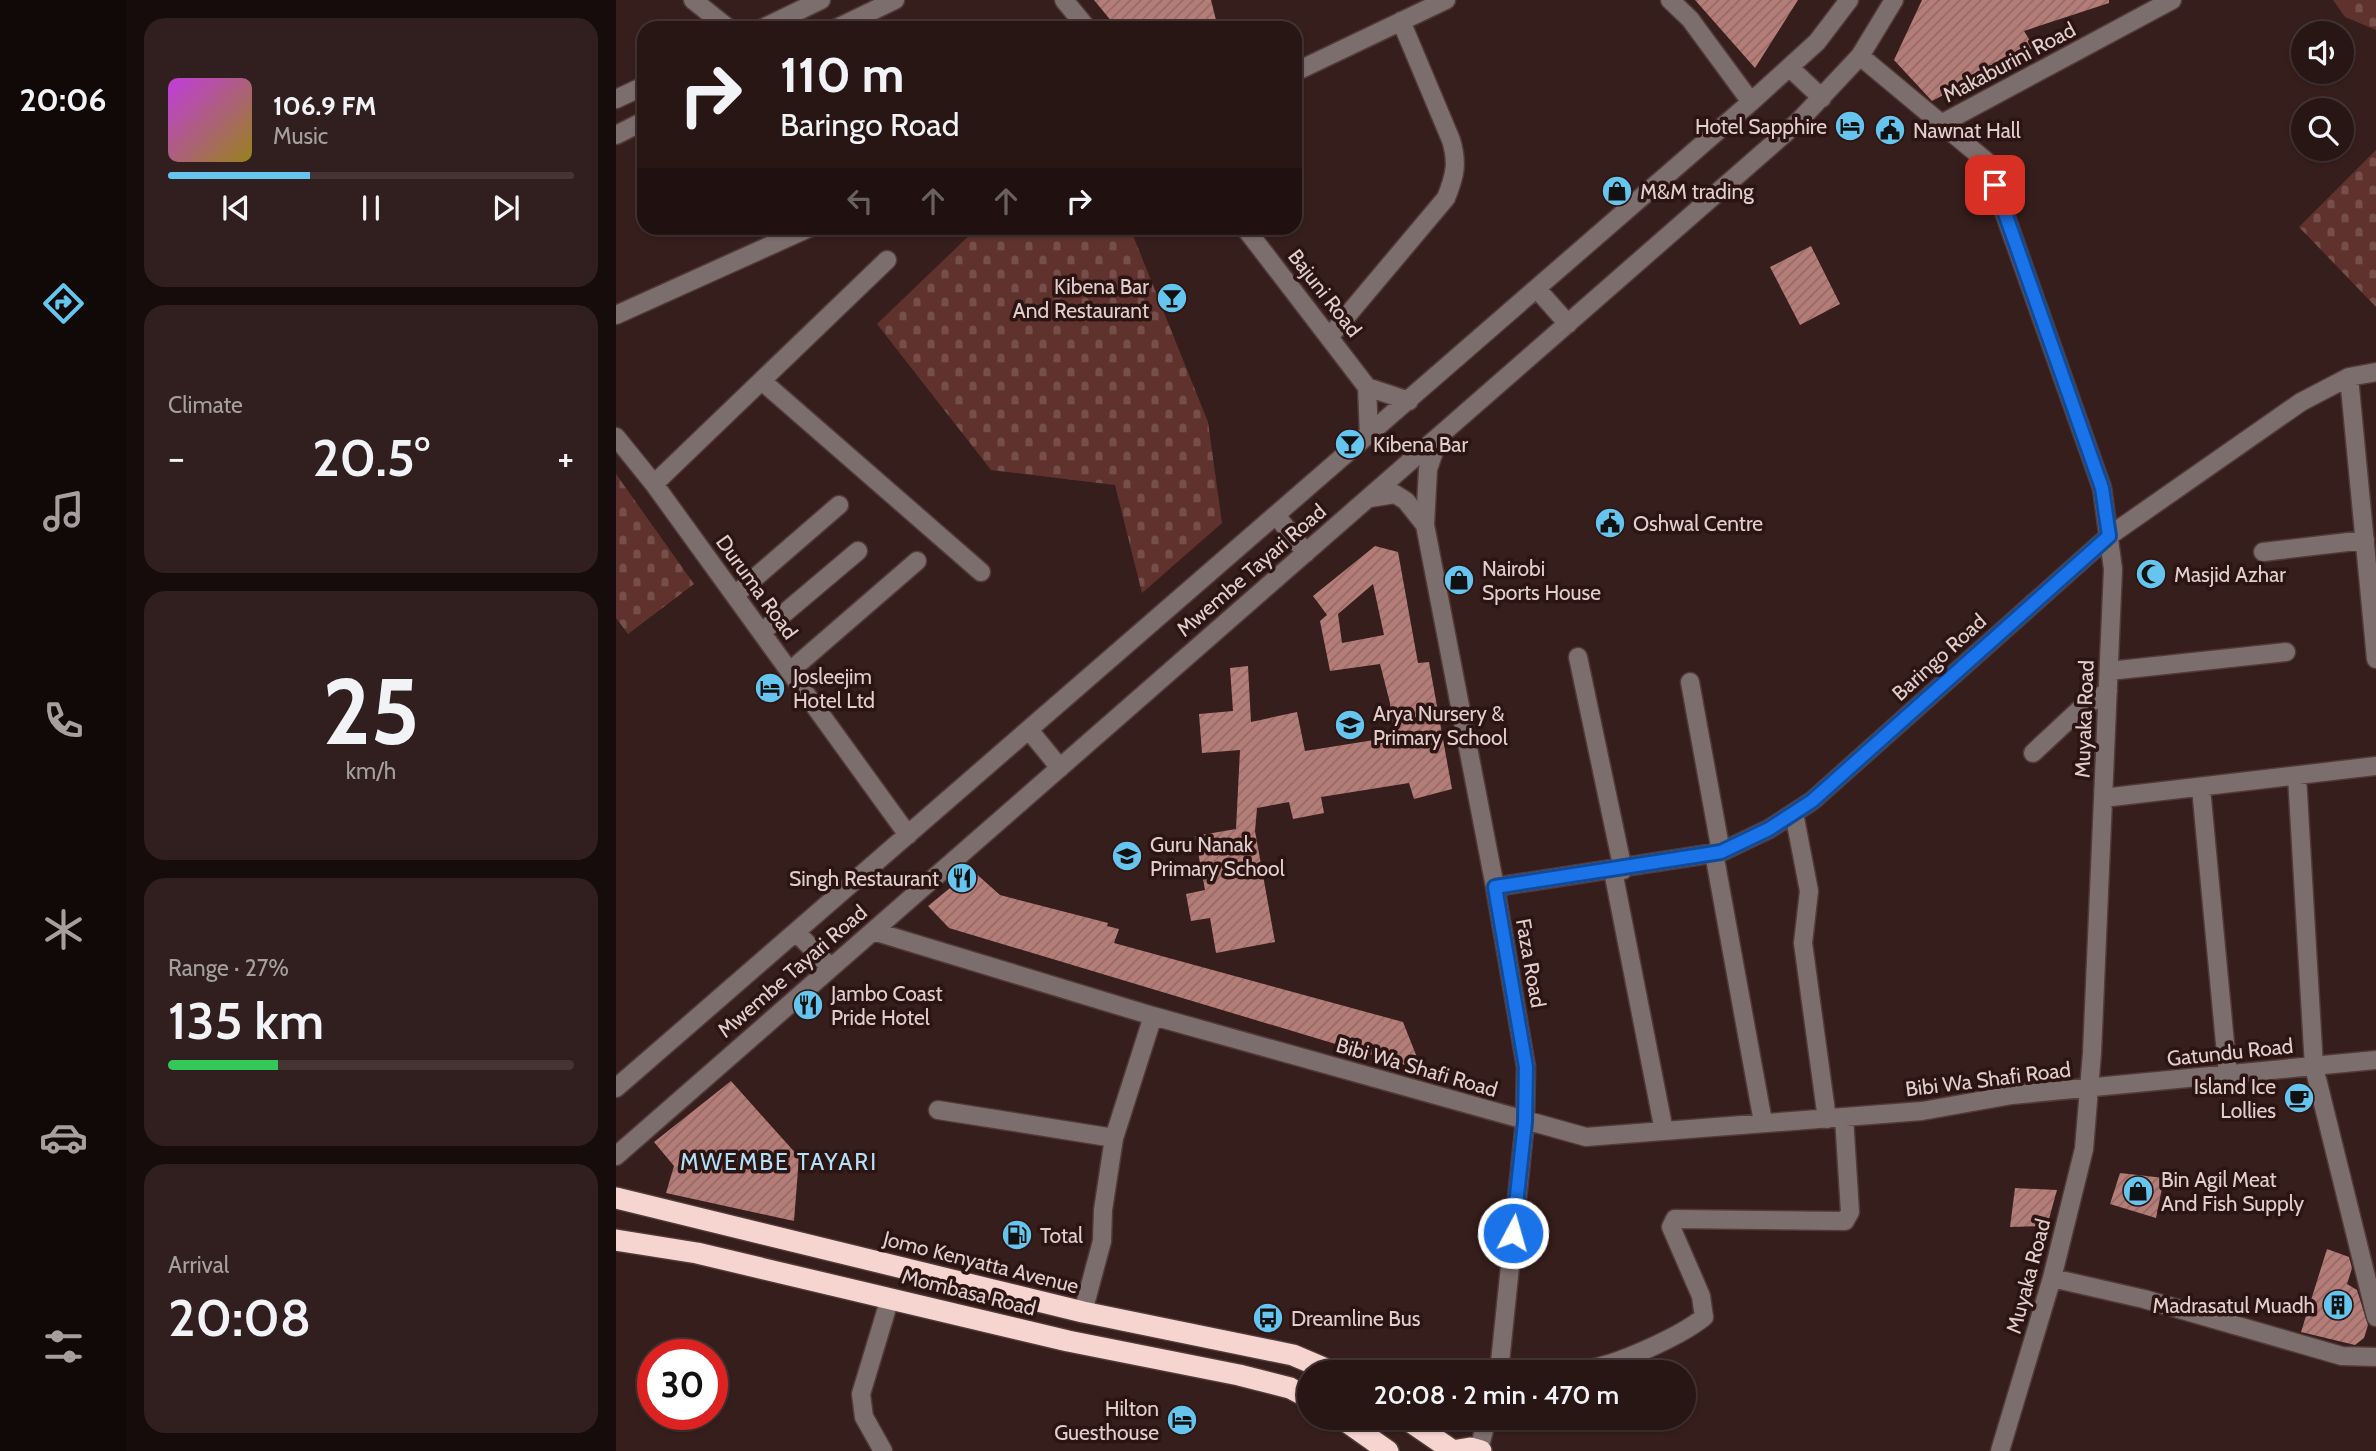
<!DOCTYPE html>
<html lang="en">
<head>
<meta charset="utf-8">
<style>
  :root { --surface:#281615; --page:#301f1e; --text:#f1f3f6; --muted:#a59fa0; --line:#443534; --accent:#65c5ee }
  body { margin:0; font-family:Cabin,sans-serif; background:var(--page); color:var(--text); height:100vh; display:flex; flex-direction:column; font-size:26px; white-space:nowrap }
  * { box-sizing:border-box; margin:0 }
  p { font-size:23px; color:var(--muted) }
  .icon { flex:none; width:38px; height:38px; fill:none; stroke:currentColor; stroke-width:2; stroke-linecap:round; stroke-linejoin:round }
  .map { position:relative; flex:1; overflow:hidden }
  .panel { display:flex; flex-direction:column; gap:18px; padding:18px; background:#160c0c; width:490px }
  .panel>* { flex:none }
  .hud { position:absolute; left:21px; top:21px; width:665px; height:214px; border-radius:21px; box-shadow:0 2px 5px #0004,0 0 0 2px var(--line); background:#281615; color:var(--text); overflow:hidden }
  .controls { position:absolute; left:1675px; top:21px; display:grid; gap:14px }
  .controls a { display:grid; place-items:center; width:63px; height:63px; border-radius:50%; background:var(--surface); box-shadow:0 2px 5px #0004,0 0 0 2px var(--line); font-size:35px }
  .speed { position:absolute; left:21px; top:1339px; display:flex; gap:14px; font-size:35px; font-weight:700; text-align:center }
  .speed>* { display:grid; place-content:center; width:91px; height:91px; border-radius:50%; background:var(--surface); box-shadow:0 2px 5px #0004,0 0 0 2px var(--line); line-height:1 }
  .speed .limit { border:10px solid #d22; background:#fff; color:#111 }
  .pin { position:absolute; display:grid; place-items:center; width:60px; height:60px; color:#fff; margin:-30px; border-radius:14px; box-shadow:0 4px 10px #0006 }
  .me { position:absolute; width:77px; margin:-38px; rotate:6deg; stroke-linejoin:round; filter:drop-shadow(0 0 5px #0008) }
  .turn { display:flex; align-items:center; gap:24px; height:147px; padding:0 28px; font-size:32px }
  .turn .icon { width:91px; height:91px; stroke-width:2.5 }
  .turn b { display:block; font-size:49px; line-height:60px }
  .lanes { display:flex; align-items:center; height:66px; padding:0 28px; background:#0003; justify-content:center; gap:35px; direction:ltr }
  .lanes .off { opacity:.35 }
  .big { font-size:52px; font-weight:600; line-height:1.1 }
  .panel .widget { flex:1; display:flex; flex-direction:column; justify-content:center; gap:10px; min-width:0; padding:0 24px; border-radius:21px; background:var(--page) }
  .panel .dial { align-items:center; gap:0 }
  .dial b { font-size:91px; line-height:1 }
  .song { display:flex; align-items:center; gap:21px }
  .cover { width:84px; height:84px; border-radius:10px; background:linear-gradient(135deg,hsl(290 70% 55%),hsl(50 70% 35%)) }
  .played { height:7px; border-radius:4px; background:linear-gradient(90deg,var(--accent) 35%,var(--line) 35%) }
  .keys { display:flex; justify-content:space-around; direction:ltr }
  .heat { display:flex; justify-content:space-between; align-items:center; font-size:38px; direction:ltr }
  .charge { height:10px; border-radius:5px; background:linear-gradient(90deg,#34c759 27%,var(--line) 0) }
  .trip { position:absolute; left:681px; top:1360px; width:399px; height:70px; border-radius:35px; background:var(--surface); box-shadow:0 2px 5px #0004,0 0 0 2px var(--line); font-weight:600; line-height:70px; text-align:center }
  main { display:flex; flex:1; min-height:0 }
  .menu { display:flex; flex-direction:column; width:126px; justify-content:space-around; align-items:center; background:#100908; color:var(--muted) }
  .menu .icon { width:49px; height:49px }
  .menu .active { color:var(--accent) }
  .menu b { font-size:32px; color:var(--text) }
  .map>svg:first-child { display:block }
  .cemetery { fill:url(#cemetery-stones) }
  .building { fill:url(#building-hatch); fill-rule:evenodd }
  .lines { fill:none; stroke-linecap:round; stroke-linejoin:round }
  .minor-casing { stroke:#513a38; stroke-width:21 }
  .highway-casing { stroke:#513a38; stroke-width:24 }
  .minor { stroke:#7c6e6c; stroke-width:18 }
  .highway { stroke:#f6d4d0; stroke-width:21 }
  .route-casing { stroke:#114b97; stroke-width:18 }
  .route { stroke:#1a73e8; stroke-width:12 }
  .labels { text-anchor:middle; dominant-baseline:central; stroke-width:7; stroke-linejoin:round; paint-order:stroke }
  .street-label { font-size:21px; fill:#e0cfcd; stroke:#2c1412 }
  .poi-label { font-size:21px; fill:#e0cfcd; stroke:#2c1412; text-anchor:start }
  .neighbourhood-label { font-size:23px; letter-spacing:2px; fill:#b0e1f8; stroke:#2c1412 }
</style>
</head>
<body>
<main>
<nav class="menu">
<b>20:06</b>
<svg class="icon active" aria-label="directions" viewBox="0 0 24 24"><path d="M12 3l9 9-9 9-9-9zM9 14v-3h6M13 9l2 2-2 2"/></svg>
<svg class="icon" aria-label="music" viewBox="0 0 24 24"><path d="M9 18V5l10-2v13"/><circle cx="6" cy="18" r="3"/><circle cx="16" cy="16" r="3"/></svg>
<svg class="icon" aria-label="phone" viewBox="0 0 24 24"><path d="M5 4h4l2 5-3 2q2 4 5 5l2-3 5 2v4C11 20 4 13 5 4z"/></svg>
<svg class="icon" aria-label="climate" viewBox="0 0 24 24"><path d="M12 3v18M4 7l16 10M4 17L20 7"/></svg>
<svg class="icon" aria-label="car" viewBox="0 0 24 24"><path d="M5 17H2v-5l4-1 3-4h7l3 4 3 1v5h-3M9 17h6M6 11h13"/><circle cx="7" cy="17" r="2"/><circle cx="17" cy="17" r="2"/></svg>
<svg class="icon" aria-label="filters" viewBox="0 0 24 24"><path d="M4 7h16M4 17h16"/><circle cx="9" cy="7" r="2"/><circle cx="15" cy="17" r="2"/></svg>
</nav>
<section class="panel">
<div class="widget">
<div class="song"><i class="cover"></i><div><b>106.9 FM</b><p>Music</p></div></div>
<div class="played"></div>
<div class="keys"><svg class="icon" aria-label="previous" viewBox="0 0 24 24"><path d="M18 5L8 12l10 7zM5 5v14"/></svg><svg class="icon" aria-label="pause" viewBox="0 0 24 24"><path d="M8 5v14M16 5v14"/></svg><svg class="icon" aria-label="next" viewBox="0 0 24 24"><path d="M6 5l10 7-10 7zM19 5v14"/></svg></div>
</div>
<div class="widget"><p>Climate</p>
<div class="heat"><a>−</a><b class="big">20.5°</b><a>+</a></div>
</div>
<div class="widget dial"><b>25</b><p>km/h</p></div>
<div class="widget"><p>Range · 27%</p><b class="big">135 km</b><div class="charge"></div></div>
<div class="widget"><p>Arrival</p><b class="big">20:08</b></div>
</section>
<div class="map">
<svg width="1760" height="1451" viewBox="0 0 1760 1451">
  <defs>
    <pattern id="cemetery-stones" width="16" height="16" patternUnits="userSpaceOnUse" patternTransform="scale(1.75)"><rect width="16" height="16" fill="#5f322e"/><path d="M2 7V4a2 2 0 0 1 4 0v3zM10 15v-3a2 2 0 0 1 4 0v3z" fill="#764f4b"/></pattern>
    <pattern id="building-hatch" width="6" height="6" patternUnits="userSpaceOnUse" patternTransform="scale(1.75)"><rect width="6" height="6" fill="#b57d78"/><path d="M-1 1l2-2M0 6l6-6M5 7l2-2" fill="none" stroke="#936a67"/></pattern>
  </defs>
  <rect width="100%" height="100%" fill="#361e1c"/>
  <path class="cemetery" d="M1717,0H1760V30L1729,17Z
    M1760,150V307L1683,227Z
    M361,228H514L592,422L606,523L526,593L499,485L375,470L261,324Z
    M0,474L78,584L12,634L0,618Z"/>
  <path class="building" d="M478,0H595L602,28H501Z
    M1079,0H1182L1139,68Z
    M1306,0H1493V3L1408,31L1418,47L1316,101L1278,60Z
    M1195,246L1224,304L1184,325L1154,267Z
    M759,546L782,552L802,663L813,662L836,789L798,799L793,783L705,797L708,813L677,819L673,802L641,808L639,831L659,942L600,953L594,918L575,921L570,894L589,890L579,836L620,829L624,750L586,753L583,714L617,711L614,668L632,666L635,722L681,712L689,751L777,737L774,703L764,664L714,671L704,621L711,615L697,596ZM757,584L768,635L726,643L722,614Z
    M356,870L384,895L492,923L491,926L503,929L498,943L787,1022L806,1070L333,928L312,906Z
    M115,1081L183,1157L178,1221L50,1193L58,1166L38,1142Z
    M1504,1173L1548,1178L1540,1218L1494,1204Z
    M1399,1188L1441,1190L1431,1226L1394,1227Z
    M1711,1249L1733,1257L1736,1268L1731,1284L1741,1290L1752,1325L1748,1338L1739,1345L1685,1332Z"/>
  <g class="lines">
    <g class="minor-casing">
      <path id="minor" d="M77,0L112,28
        M448,0L471,28
        M1054,0L1074,19L1135,102
        M147,28L205,0
        M221,28L279,0
        M1244,56L1370,161L1486,488L1497,569L1476,1053L1468,1149L1436,1278L1384,1451
        M1174,68L1206,98
        M679,72L830,0
        M0,99L28,86
        M1325,124L1556,0
        M0,135L28,121
        M629,228L751,387L753,436
        M921,289L952,324
        M0,315L193,228
        M714,336L830,198C839,176 842,163 835,140L785,21
        M1733,377L1760,659
        M146,381L365,572
        M751,387L793,401
        M0,437L38,484L292,835
        M822,440L812,469L809,525L879,887L910,1067L909,1122L883,1372
        M38,484L271,260
        M754,498L779,494L790,501L809,525
        M660,515L690,553
        M1647,552L1749,540
        M119,595L223,505
        M146,632L242,551
        M962,657L1007,870
        M174,671L301,561
        M1493,671L1670,652
        M1074,682L1105,852
        M413,730L444,768
        M1417,753L1463,710L1492,691
        M1681,776L1698,1067L1760,1317
        M1585,788L1612,1075
        M1487,798L1760,766
        M1178,813L1193,891L1187,943L1211,1119
        M1098,853L1147,1122
        M997,871L1048,1131
        M879,887L1105,852L1153,829L1196,801L1493,536L1685,402L1733,377L1760,372
        M257,931L537,1016L970,1137L1306,1111L1396,1095L1760,1060
        M180,932L215,968
        M0,1088L1135,102L1201,42L1233,0
        M322,1110L498,1138
        M0,1156L1182,122L1244,56L1278,0
        M1436,1278L1528,1299L1726,1356L1760,1357
        M467,1312L486,1241L487,1210L498,1138L537,1016
        M883,1371C911,1370 941,1372 970,1369C999,1366 1065,1336 1088,1317L1085,1296L1055,1227L1059,1219L1229,1221L1234,1212L1228,1117
        M863,1450L871,1418
        M267,1451L248,1417L245,1394L274,1298"/>
    </g>
    <g class="highway-casing">
      <path id="highway" d="M0,1198L467,1312L677,1355L717,1372
        M0,1240L81,1253L452,1341L623,1375L674,1388L693,1398
        M725,1418L772,1451
        M789,1418L837,1451
        M836,1451L854,1448L865,1451"/>
    </g>
    <use href="#minor" class="minor"/>
    <use href="#highway" class="highway"/>
  </g>
  <g class="lines">
    <g class="route-casing">
      <path id="route" d="M897,1233L909,1122L910,1067L879,887L1105,852L1153,829L1196,801L1493,536L1486,488L1379,185"/>
    </g>
    <use href="#route" class="route"/>
  </g>
  <defs>
    <g id="hotel-disc" transform="scale(1.575)"><circle r="9.5" fill="#65c5ee" stroke="#2c1412"/><path d="M-6-4.5h1.5V1H6V5H4.5V3h-9V5H-6ZM-4 0a1.8 1.8 0 1 1 3.6 0ZM.5 0V-2.5h3Q6-2.5 6 0Z" fill="#111"/></g>
    <g id="civic-disc" transform="scale(1.575)"><circle r="9.5" fill="#65c5ee" stroke="#2c1412"/><path d="M-.6-6.5H3V-4.5H.6V-3L4-1V1h2V6H-6V1h2V-1L-.6-3ZM-1.2 2.5V6h2.4V2.5Z" fill="#111"/></g>
    <g id="shop-disc" transform="scale(1.575)"><circle r="9.5" fill="#65c5ee" stroke="#2c1412"/><path d="M-5-2.5h2.3a2.7 3.5 0 0 1 5.4 0H5L5.5 6h-11ZM-1.5-2.5h3a1.5 2.3 0 0 0-3 0Z" fill="#111"/></g>
    <g id="bar-disc" transform="scale(1.575)"><circle r="9.5" fill="#65c5ee" stroke="#2c1412"/><path d="M-6-5H6L.8 .8V4.5H3.5V6h-7V4.5H-.8V.8Z" fill="#111"/></g>
    <g id="mosque-disc" transform="scale(1.575)"><circle r="9.5" fill="#65c5ee" stroke="#2c1412"/><path d="M3.5-4.9A6 6 0 1 0 3.5 4.9A5 5 0 1 1 3.5-4.9Z" fill="#111"/></g>
    <g id="school-disc" transform="scale(1.575)"><circle r="9.5" fill="#65c5ee" stroke="#2c1412"/><path d="M0-5L7-2L0 1L-7-2ZM-4 1L0 2.5L4 1V4Q0 6-4 4Z" fill="#111"/></g>
    <g id="restaurant-disc" transform="scale(1.575)"><circle r="9.5" fill="#65c5ee" stroke="#2c1412"/><path d="M-5-6h1v4h1v-4h1v4h1v-4h1v5L-1.5 .5V6h-2V.5L-5-1ZM5-6V6H3V1.5H1.5Q1.5-4 5-6Z" fill="#111"/></g>
    <g id="cafe-disc" transform="scale(1.575)"><circle r="9.5" fill="#65c5ee" stroke="#2c1412"/><path d="M-5.5-4.5H6V0H3Q3 3.5 0 3.5H-2.5Q-5.5 3.5-5.5 0ZM3-3.2v2h1.7v-2ZM-6 4.5H4V6H-6Z" fill="#111"/></g>
    <g id="fuel-disc" transform="scale(1.575)"><circle r="9.5" fill="#65c5ee" stroke="#2c1412"/><path d="M-5.5-6h7V0h2V4h1.3V-2.5L3-4.5l.8-.8L6-3V5H2.5V1h-1V6h-7ZM-4.2-4.7v3.2H.2V-4.7Z" fill="#111"/></g>
    <g id="building-disc" transform="scale(1.575)"><circle r="9.5" fill="#65c5ee" stroke="#2c1412"/><path d="M-4-6H4V6H1V3H-1V6H-4ZM-2.5-4.3h1.7v1.8h-1.7ZM.8-4.3h1.7v1.8H.8ZM-2.5-1h1.7V.8h-1.7ZM.8-1h1.7V.8H.8Z" fill="#111"/></g>
    <g id="bus-disc" transform="scale(1.575)"><circle r="9.5" fill="#65c5ee" stroke="#2c1412"/><path d="M-5-6H5V4H4V6H2V4H-2V6H-4V4H-5ZM-3.5-4V0h7V-4ZM-3.5 1.2v1.5H-2V1.2ZM2 1.2v1.5H3.5V1.2Z" fill="#111"/></g>
  </defs>
  <g fill-rule="evenodd">
    <use href="#hotel-disc" x="1234" y="126"/>
    <use href="#civic-disc" x="1274" y="130"/>
    <use href="#shop-disc" x="1001" y="191"/>
    <use href="#bar-disc" x="556" y="298"/>
    <use href="#bar-disc" x="734" y="444"/>
    <use href="#civic-disc" x="994" y="523"/>
    <use href="#mosque-disc" x="1535" y="574"/>
    <use href="#shop-disc" x="843" y="580"/>
    <use href="#hotel-disc" x="154" y="688"/>
    <use href="#school-disc" x="734" y="725"/>
    <use href="#school-disc" x="511" y="856"/>
    <use href="#restaurant-disc" x="346" y="878"/>
    <use href="#restaurant-disc" x="192" y="1005"/>
    <use href="#cafe-disc" x="1683" y="1098"/>
    <use href="#shop-disc" x="1522" y="1191"/>
    <use href="#fuel-disc" x="401" y="1235"/>
    <use href="#building-disc" x="1722" y="1305"/>
    <use href="#bus-disc" x="652" y="1318"/>
    <use href="#hotel-disc" x="566" y="1420"/>
  </g>
  <g class="labels">
    <g class="street-label">
      <text transform="translate(1393 62) rotate(-28)">Makaburini Road</text>
      <text transform="translate(709 293) rotate(52)">Bajuni Road</text>
      <text transform="translate(635 570) rotate(-41)">Mwembe Tayari Road</text>
      <text transform="translate(141 587) rotate(54)">Duruma Road</text>
      <text transform="translate(1323 657) rotate(-42)">Baringo Road</text>
      <text transform="translate(1468 719) rotate(-88)">Muyaka Road</text>
      <text transform="translate(915 963) rotate(80)">Faza Road</text>
      <text transform="translate(176 971) rotate(-41)">Mwembe Tayari Road</text>
      <text transform="translate(1614 1052) rotate(-6)">Gatundu Road</text>
      <text transform="translate(801 1067) rotate(16)">Bibi Wa Shafi Road</text>
      <text transform="translate(1372 1079) rotate(-7)">Bibi Wa Shafi Road</text>
      <text transform="translate(365 1262) rotate(14)">Jomo Kenyatta Avenue</text>
      <text transform="translate(1412 1276) rotate(-75)">Muyaka Road</text>
      <text transform="translate(353 1292) rotate(14)">Mombasa Road</text>
    </g>
    <g class="poi-label">
      <text x="1211" y="126" text-anchor="end">Hotel Sapphire</text>
      <text x="1297" y="130">Nawnat Hall</text>
      <text x="1024" y="191">M&amp;M trading</text>
      <text x="533" y="286" text-anchor="end">Kibena Bar<tspan x="533" dy="24">And Restaurant</tspan></text>
      <text x="757" y="444">Kibena Bar</text>
      <text x="1017" y="523">Oshwal Centre</text>
      <text x="866" y="568">Nairobi<tspan x="866" dy="24">Sports House</tspan></text>
      <text x="1558" y="574">Masjid Azhar</text>
      <text x="177" y="676">Josleejim<tspan x="177" dy="24">Hotel Ltd</tspan></text>
      <text x="757" y="713">Arya Nursery &amp;<tspan x="757" dy="24">Primary School</tspan></text>
      <text x="534" y="844">Guru Nanak<tspan x="534" dy="24">Primary School</tspan></text>
      <text x="323" y="878" text-anchor="end">Singh Restaurant</text>
      <text x="215" y="993">Jambo Coast<tspan x="215" dy="24">Pride Hotel</tspan></text>
      <text x="1660" y="1086" text-anchor="end">Island Ice<tspan x="1660" dy="24">Lollies</tspan></text>
      <text x="1545" y="1179">Bin Agil Meat<tspan x="1545" dy="24">And Fish Supply</tspan></text>
      <text x="424" y="1235">Total</text>
      <text x="1699" y="1305" text-anchor="end">Madrasatul Muadh</text>
      <text x="675" y="1318">Dreamline Bus</text>
      <text x="543" y="1408" text-anchor="end">Hilton<tspan x="543" dy="24">Guesthouse</tspan></text>
    </g>
    <g class="neighbourhood-label">
      <text x="163" y="1162">MWEMBE TAYARI</text>
    </g>
  </g>
</svg>
<div class="controls">
<a><svg class="icon" aria-label="sound" viewBox="0 0 24 24"><path d="M4 9h4l5-4v14l-5-4H4zM17 9q2 3 0 6"/></svg></a>
<a><svg class="icon" aria-label="search" viewBox="0 0 24 24"><circle cx="10" cy="10" r="6"/><path d="M15 15l6 6"/></svg></a>
</div>
<div class="speed"><div class="limit">30</div></div>
<div class="pin" style="left:1379px;top:185px;background:#d93025"><svg class="icon" aria-label="arrive" viewBox="0 0 24 24"><path d="M6 21V4h12l-3 4 3 4H6"/></svg></div>
<svg class="me" style="left:897px;top:1233px" viewBox="-20 -20 40 40"><circle r="17" fill="#1a73e8" stroke="#fff" stroke-width="3"/><path d="M0-11L8 9 0 5-8 9z" fill="#fff"/></svg>
<div class="trip">20:08 · 2 min · 470 m</div>
<div class="hud">
<div class="turn"><svg class="icon" aria-label="right" viewBox="0 0 24 24"><path d="M7 20v-9h11M14 6l5 5-5 5"/></svg><div><b>110 m</b>Baringo Road</div></div>
<div class="lanes"><svg class="icon off" aria-label="left" viewBox="0 0 24 24"><path d="M17 20v-9H6M10 6l-5 5 5 5"/></svg><svg class="icon off" aria-label="ahead" viewBox="0 0 24 24"><path d="M12 20V5M6 11l6-6 6 6"/></svg><svg class="icon off" aria-label="ahead" viewBox="0 0 24 24"><path d="M12 20V5M6 11l6-6 6 6"/></svg><svg class="icon" aria-label="right" viewBox="0 0 24 24"><path d="M7 20v-9h11M14 6l5 5-5 5"/></svg></div>
</div>
</div>
</main>
</body>
</html>
